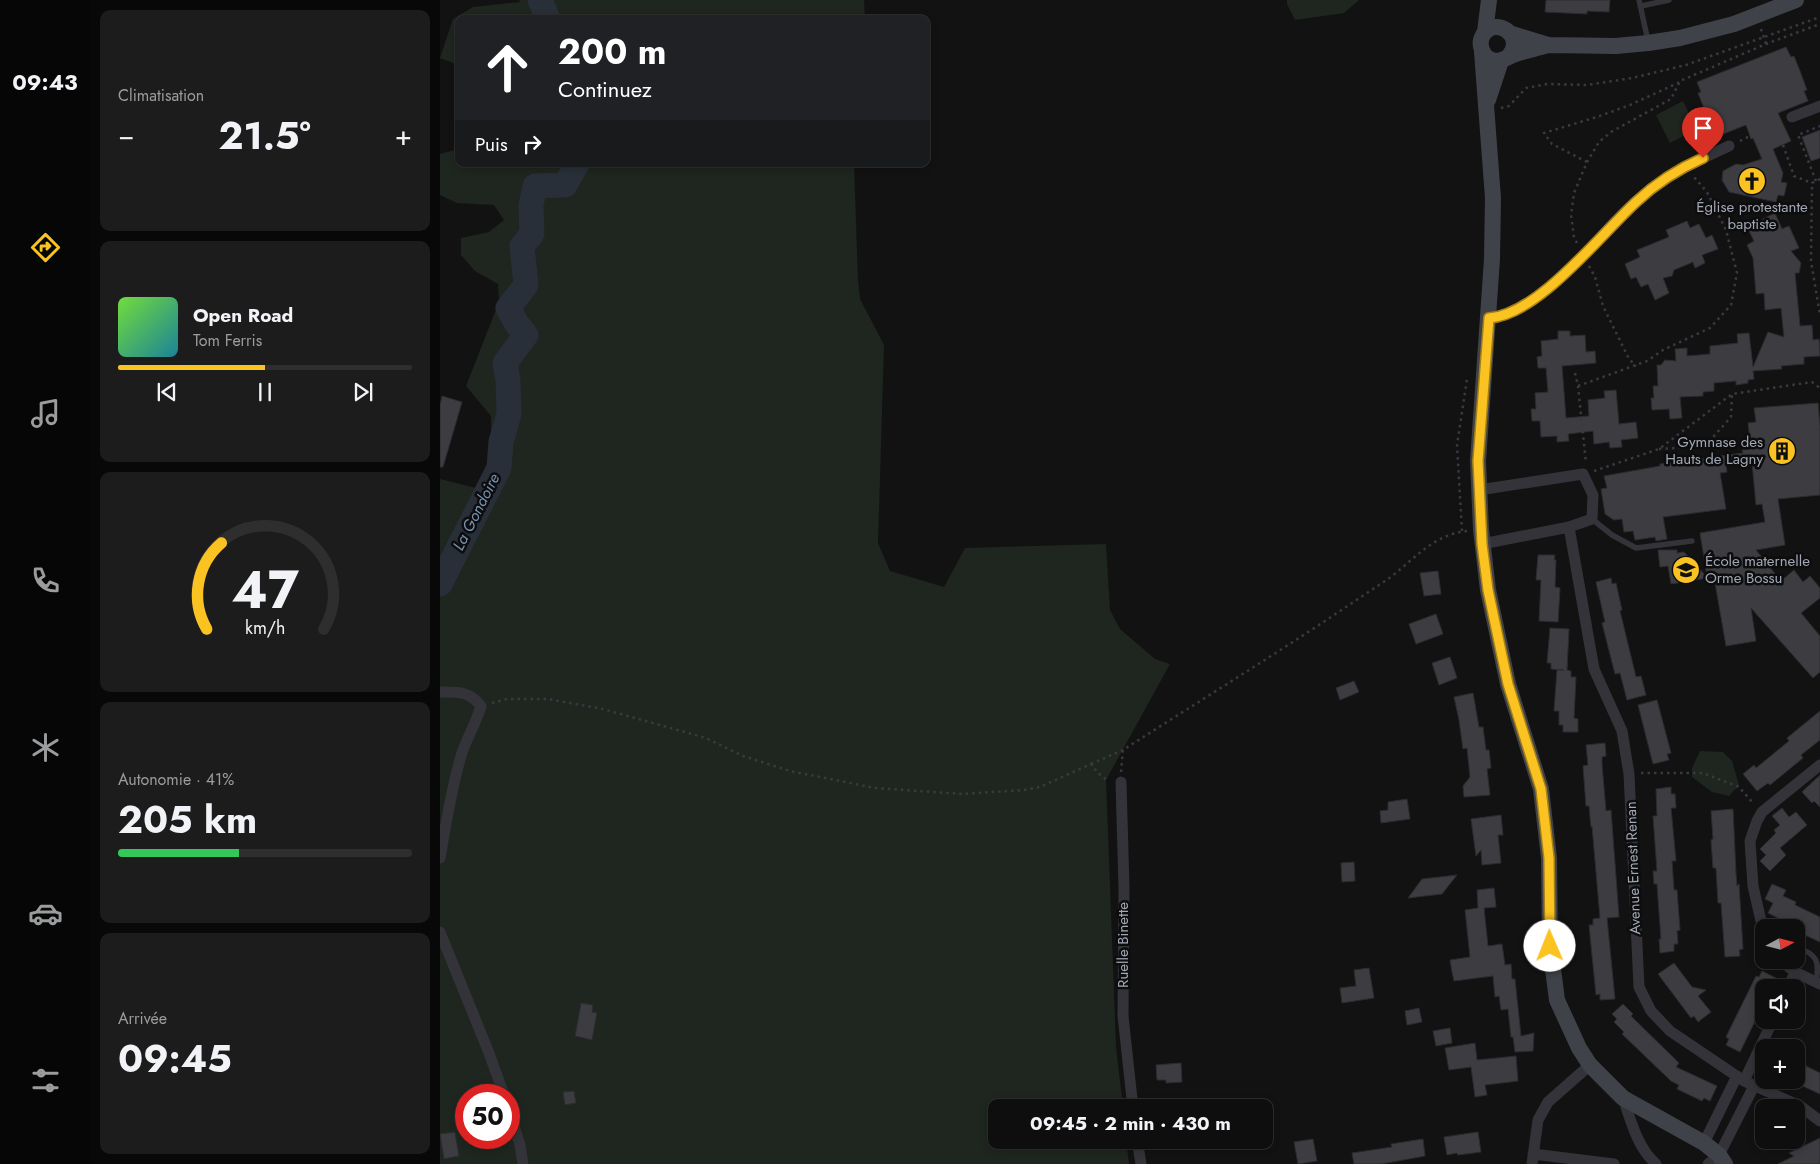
<!DOCTYPE html>
<html lang="fr">
<head>
<meta charset="utf-8">
<style>
  :root { --surface:#0e0e0e; --page:#1c1c1c; --text:#f1f3f6; --muted:#9b9c9e; --line:#2e2e2e; --accent:#fbc322 }
  body { margin:0; font-family:Jost,sans-serif; background:var(--page); color:var(--text); height:100vh; display:flex; flex-direction:column; font-size:19px; white-space:nowrap }
  * { box-sizing:border-box; margin:0 }
  p { font-size:16px; color:var(--muted) }
  .icon { flex:none; width:28px; height:28px; fill:none; stroke:currentColor; stroke-width:2; stroke-linecap:round; stroke-linejoin:round }
  .map { position:relative; flex:1; overflow:hidden }
  .details { display:flex; flex-direction:column; gap:10px; padding:10px; background:#080808; width:350px }
  .details>* { flex:none }
  .hud { position:absolute; left:15px; top:15px; width:475px; height:152px; border-radius:10px; box-shadow:0 2px 8px #0003,0 0 0 1px var(--line); background:#202124; color:#fff; overflow:hidden }
  .needle { width:32px; rotate:83deg }
  .buttons { position:absolute; left:1315px; top:919px; display:grid; gap:10px }
  .buttons a { display:grid; place-items:center; width:50px; height:50px; border-radius:10px; background:var(--surface); box-shadow:0 2px 8px #0003,0 0 0 1px var(--line); font-size:25px }
  .speed { position:absolute; left:15px; top:1084px; display:flex; gap:10px; font-size:25px; font-weight:700; text-align:center }
  .speed>* { display:grid; place-content:center; width:65px; height:65px; border-radius:50%; background:var(--surface); box-shadow:0 2px 8px #0003,0 0 0 1px var(--line); line-height:1 }
  .speed .limit { border:8px solid #d22; background:#fff; color:#111 }
  .pin { position:absolute; display:grid; place-items:center; width:42px; height:42px; color:#fff; margin:-51px -21px; border-radius:50% 50% 50% 0; rotate:-45deg; box-shadow:0 0 5px #0007 }
  .pin .icon { rotate:45deg }
  .me { position:absolute; width:55px; margin:-28px; rotate:359deg; stroke-linejoin:round; filter:drop-shadow(0 0 4px #0008) }
  .turn { display:flex; align-items:center; gap:18px; height:105px; padding:0 20px; font-size:22px }
  .turn .icon { width:65px; height:65px; stroke-width:2.5 }
  .turn b { display:block; font-size:35px; line-height:42px }
  .then { display:flex; align-items:center; height:48px; padding:0 20px; background:#0003; gap:10px; font-size:19px }
  .big { font-size:38px; font-weight:700; line-height:1.1 }
  .details .widget { flex:1; display:flex; flex-direction:column; justify-content:center; gap:8px; min-width:0; padding:0 18px; border-radius:10px; background:var(--page) }
  .details .dial { align-items:center; gap:0 }
  .dial svg { height:130px; overflow:visible; fill:none; stroke:var(--line); stroke-width:7; stroke-linecap:round; text-anchor:middle }
  .dial text { fill:var(--text); stroke:none }
  .song { display:flex; align-items:center; gap:15px }
  .cover { width:60px; height:60px; border-radius:8px; background:linear-gradient(135deg,hsl(100 70% 55%),hsl(190 70% 35%)) }
  .played { height:5px; border-radius:2px; background:linear-gradient(90deg,var(--accent) 50%,var(--line) 50%) }
  .keys { display:flex; justify-content:space-around; direction:ltr }
  .heat { display:flex; justify-content:space-between; align-items:center; font-size:28px; direction:ltr }
  .charge { height:8px; border-radius:4px; background:linear-gradient(90deg,#34c759 41%,var(--line) 0) }
  .trip { position:absolute; left:548px; top:1099px; width:285px; height:50px; border-radius:10px; background:var(--surface); box-shadow:0 2px 8px #0003,0 0 0 1px var(--line); font-weight:700; line-height:50px; text-align:center }
  main { display:flex; flex:1; min-height:0 }
  .menu { display:flex; flex-direction:column; width:90px; justify-content:space-around; align-items:center; background:#060606; color:var(--muted) }
  .menu .icon { width:35px; height:35px }
  .menu .active { color:var(--accent) }
  .menu b { font-size:22px; color:var(--text) }
  .map>svg:first-child { display:block }
  .green { fill:#1e261f; fill-rule:evenodd }
  .lines { fill:none; stroke-linecap:round; stroke-linejoin:round }
  .river { stroke:#282f38; stroke-width:25 }
  .building { fill:#3c3c41; stroke:#2c2c30 }
  .path { stroke:#393a40; stroke-width:2.5; stroke-dasharray:2.5 4; stroke-linecap:butt }
  .service { stroke:#333339; stroke-width:5.5 }
  .minor { stroke:#333339; stroke-width:11 }
  .secondary { stroke:#404249; stroke-width:16 }
  .route-casing { stroke:#a37f16; stroke-width:12 }
  .route { stroke:#fbc322; stroke-width:9 }
  .labels { text-anchor:middle; dominant-baseline:central; stroke-width:5; stroke-linejoin:round; paint-order:stroke }
  .poi-label { font-size:15px; fill:#a2a7b5; stroke:#0d0d0e }
  .street-label { font-size:15px; fill:#a2a7b5; stroke:#0d0d0e }
  .water-label { font-size:16px; font-style:italic; fill:#7792b2; stroke:#0d0d0e }
</style>
</head>
<body>
<main>
<nav class="menu">
<b>09:43</b>
<svg class="icon active" aria-label="directions" viewBox="0 0 24 24"><path d="M12 3l9 9-9 9-9-9zM9 14v-3h6M13 9l2 2-2 2"/></svg>
<svg class="icon" aria-label="music" viewBox="0 0 24 24"><path d="M9 18V5l10-2v13"/><circle cx="6" cy="18" r="3"/><circle cx="16" cy="16" r="3"/></svg>
<svg class="icon" aria-label="phone" viewBox="0 0 24 24"><path d="M5 4h4l2 5-3 2q2 4 5 5l2-3 5 2v4C11 20 4 13 5 4z"/></svg>
<svg class="icon" aria-label="climate" viewBox="0 0 24 24"><path d="M12 3v18M4 7l16 10M4 17L20 7"/></svg>
<svg class="icon" aria-label="car" viewBox="0 0 24 24"><path d="M5 17H2v-5l4-1 3-4h7l3 4 3 1v5h-3M9 17h6M6 11h13"/><circle cx="7" cy="17" r="2"/><circle cx="17" cy="17" r="2"/></svg>
<svg class="icon" aria-label="filters" viewBox="0 0 24 24"><path d="M4 7h16M4 17h16"/><circle cx="9" cy="7" r="2"/><circle cx="15" cy="17" r="2"/></svg>
</nav>
<section class="details">
<div class="widget"><p>Climatisation</p>
<div class="heat"><a>−</a><b class="big">21.5°</b><a>+</a></div>
</div>
<div class="widget">
<div class="song"><i class="cover"></i><div><b>Open Road</b><p>Tom Ferris</p></div></div>
<div class="played"></div>
<div class="keys"><svg class="icon" aria-label="previous" viewBox="0 0 24 24"><path d="M18 5L8 12l10 7zM5 5v14"/></svg><svg class="icon" aria-label="pause" viewBox="0 0 24 24"><path d="M8 5v14M16 5v14"/></svg><svg class="icon" aria-label="next" viewBox="0 0 24 24"><path d="M6 5l10 7-10 7zM19 5v14"/></svg></div>
</div>
<div class="widget dial"><svg viewBox="0 0 100 80">
<path d="M14 69A42 42 0 1 1 86 69"/>
<path d="M14 69A42 42 0 0 1 23 16" stroke="#fbc322"/>
<text x="50" y="56" font-size="32" font-weight="700">47</text>
<text x="50" y="72" font-size="11">km/h</text>
</svg></div>
<div class="widget"><p>Autonomie · 41%</p><b class="big">205 km</b><div class="charge"></div></div>
<div class="widget"><p>Arrivée</p><b class="big">09:45</b></div>
</section>
<div class="map">
<svg width="1380" height="1164" viewBox="0 0 1380 1164">
  <rect width="100%" height="100%" fill="#121213"/>
  <path class="green" d="M79,0H424L425,19H19V65L0,58L13,19L33,7L80,2Z
    M847,0H919L904,13L855,20L847,4Z
    M1243,101L1257,129L1230,143L1216,115Z
    M14,150L19,151V164H414L418,281L420,299L444,345L438,543L450,571L504,587L525,548L666,544L670,610L680,629L715,659L730,664L666,780L676,1047L683,1107L556,1108V1140H686L689,1164H0V479L40,489L51,465V416L26,386L59,302L58,284L35,271L21,255V238L49,232L64,220L54,205L17,203L0,195V154ZM26,1095H69V1138H26Z
    M1260,751L1283,752L1292,761L1299,785L1289,796L1272,792L1252,777V768Z"/>
  <g class="lines">
    <path class="river" d="M100,0L108,19
      M0,584L59,468L61,442L69,414L68,380L65,363L86,335L77,324L68,308L86,285L82,246L92,234L91,205L95,186L125,185L137,164"/>
  </g>
  <path class="building" d="M1106,0H1170L1169,12L1147,11V14L1105,12Z
    M1346,47L1351,57L1354,56L1360,71L1367,90L1364,91L1368,101L1338,113L1351,141L1333,149L1343,173L1341,182L1347,183L1344,196L1338,195L1336,202L1289,192L1282,180L1283,171L1296,164L1303,165L1322,159L1313,138L1311,139L1306,125L1278,136L1274,125L1271,126L1258,93L1261,92L1257,82Z
    M1380,130V158L1371,161L1362,137Z
    M1335,213L1342,229L1349,226L1359,248L1351,251L1361,263L1359,273H1355L1360,326L1372,325L1373,340L1379,339L1380,356L1364,357V364L1341,366L1342,369L1313,371L1314,379L1308,380V383L1296,385V381L1274,383V391L1263,392V396L1240,397L1242,418L1230,419L1229,409L1212,410L1211,398H1214L1213,386H1218L1217,365H1221L1225,360L1236,361L1235,349L1247,348V356L1270,354V346L1298,343L1297,334L1309,333L1313,367L1328,332L1344,337L1341,308L1325,310L1324,293L1316,294L1313,258L1307,245L1314,241L1309,231L1324,225L1321,220Z
    M1247,221L1250,228L1259,224L1266,238L1272,235L1278,249L1262,255L1265,263L1255,268L1253,262L1234,270L1232,276L1223,278L1229,293L1215,300L1208,284L1201,287L1196,277L1191,279L1185,264L1200,257L1197,250L1229,237L1226,230Z
    M1118,331H1130V336L1145,335L1146,352L1155,351L1156,363L1122,366L1126,418L1149,416L1148,400L1165,398L1164,391L1176,390L1179,424L1196,422L1198,438L1181,440L1182,447L1170,448L1169,442L1154,444L1153,431L1128,434L1129,441L1117,442V436L1101,437L1100,421H1092L1091,409H1096L1095,393L1108,392L1106,368H1098L1097,357L1102,356L1101,341L1118,339Z
    M2,396L22,402L3,467H0V405Z
    M1378,403L1380,426V495L1338,499L1345,545L1316,550L1341,581L1354,570L1363,582L1370,576L1380,588V598L1361,613L1380,636V672L1373,678L1311,608L1316,641L1286,646L1274,577L1231,584L1228,566L1220,567L1218,550H1237V553L1244,552L1267,577L1260,533L1325,522L1322,504L1316,505L1312,463L1286,465L1287,472L1280,473L1286,509L1223,517L1227,539L1216,541L1215,537L1195,540L1193,531L1184,532L1182,519L1174,520L1165,514L1161,489L1167,488L1164,476L1220,466V464L1303,453L1302,450L1311,449L1308,423L1316,422L1314,408Z
    M1098,555H1115L1114,560H1116L1115,587L1120,588L1118,622L1099,621L1101,580H1096Z
    M998,571L1001,594L984,596L980,573Z
    M1171,578L1172,584L1176,583L1182,610L1180,611L1196,677L1201,676L1206,695L1187,700L1180,673L1175,674L1162,623L1165,622L1156,582Z
    M996,614L1003,634L976,644L969,624Z
    M1110,628L1129,629L1127,670L1131,671V677H1136L1134,718L1138,719V732H1123V725H1119V711H1114L1117,670H1124L1111,669V663H1107Z
    M1010,657L1017,678L999,685L992,663Z
    M914,681L919,692L900,700L896,688Z
    M1033,693L1039,727H1043L1046,750H1049L1051,768L1047,769L1050,795L1024,797L1023,786L1030,777L1027,748L1023,749L1019,720L1014,697Z
    M1217,700L1231,753L1227,754L1229,760L1213,764L1198,705Z
    M1380,711V740L1361,755L1363,758L1330,785L1328,783L1317,791L1303,774L1314,765L1316,768L1349,741L1347,738Z
    M1165,743L1166,756L1162,757V764L1166,811L1171,810L1179,917L1167,918L1175,999L1160,1000V994L1156,995L1149,925H1153V919L1160,918L1152,826L1151,827L1149,806H1146L1143,766L1148,765L1146,745Z
    M1380,775V807L1374,801L1372,803L1362,792Z
    M1231,787V794H1235L1236,808H1231L1236,861H1232L1234,890H1237L1240,930L1237,931L1238,944H1234V951L1220,953L1219,939H1221L1219,912L1217,884H1214L1213,871H1217L1213,816H1217L1216,789Z
    M967,799L970,819L941,823L940,811L948,810V802Z
    M1342,808L1349,817L1356,812L1367,825L1340,848L1346,855L1330,871L1320,861L1326,855L1320,849L1336,833L1334,830L1340,825L1332,816Z
    M1293,809L1296,874L1297,886L1299,884L1303,949L1299,950L1300,956L1285,957L1281,903H1278L1276,868H1273L1271,840L1273,839L1271,811Z
    M1061,815L1063,835H1058L1061,863L1042,865L1041,850L1036,856L1031,819Z
    M914,862L915,881L902,882L901,863Z
    M1017,875L1002,894L968,898L982,879Z
    M1332,884L1346,890L1343,896L1356,902L1355,905L1380,917V942L1356,931V928H1350L1345,925L1346,922L1328,913L1333,903L1325,899Z
    M1054,888L1056,907L1044,908L1048,946L1062,944L1065,965L1071,964L1072,979H1075L1081,1036L1094,1033L1093,1051L1075,1052L1073,1037H1071L1068,1009L1061,1010L1059,996L1055,997L1053,976L1014,981L1012,972L1010,960L1030,957L1025,910L1038,908L1037,890Z
    M1234,963L1252,987L1266,990L1258,996L1271,1012L1258,1022L1254,1016L1251,1018L1218,974Z
    M929,968L934,998L902,1003L900,988L916,986L914,970Z
    M1322,971L1336,978L1331,988H1324V1003L1300,1052L1286,1045L1289,1039L1286,1037L1316,976L1319,977Z
    M141,1003L153,1005L152,1012L157,1013L152,1040L135,1036Z
    M1183,1004L1193,1014L1191,1016L1239,1063L1236,1067L1277,1086L1270,1101L1264,1098L1262,1101L1237,1089L1239,1085L1231,1081L1182,1034L1184,1032L1174,1022L1177,1019L1172,1014Z
    M979,1008L982,1022L967,1025L965,1011Z
    M1010,1028L1012,1043L996,1046L993,1031Z
    M1035,1043L1037,1060L1076,1056L1078,1081L1045,1085L1047,1095L1035,1097L1031,1067L1009,1070L1005,1048Z
    M1356,1061L1380,1073V1094L1356,1083Z
    M741,1063L742,1082L726,1083V1080H717L716,1065Z
    M134,1091L136,1103L125,1105L123,1092Z
    M15,1132L19,1156L4,1159L0,1134Z
    M1038,1132L1041,1152L1018,1155L1017,1153L1007,1155L1004,1137Z
    M1380,1138V1164H1338L1354,1156L1349,1153Z
    M873,1139L877,1161L858,1164L854,1142Z
    M983,1139L985,1156L941,1164H914L912,1153L952,1147L951,1144Z"/>
  <g class="lines">
    <path class="path" d="M1321,29L1326,44
      M1061,108L1069,106L1086,88L1107,84L1147,85L1192,78L1246,65L1380,17
      M1300,141L1310,136
      M1343,145L1354,176L1372,183
      M1147,162L1112,144L1104,133L1157,117L1190,105L1240,82
      M1380,179L1372,183L1371,261L1380,315
      M1376,181L1358,135L1380,126
      M1137,243L1134,237L1131,215L1134,193L1147,162L1159,142L1171,132L1231,99L1240,81L1326,44L1380,24
      M1149,266L1155,277L1163,306L1189,359L1196,366
      M1135,373L1138,386L1146,463
      M1138,386L1207,361L1223,350L1270,328L1291,305L1297,273L1286,230L1267,192L1254,177
      M1219,449L1265,446L1291,417L1292,394
      M1154,471L1219,449L1292,394L1372,382L1380,388
      M1022,531L1017,445L1027,379
      M52,703L67,699H108L163,709L266,738L303,756L350,771L435,788L522,794L584,790L600,787L651,764L658,773L668,781
      M651,764L683,750
      M681,772L683,750C750,707 818,665 885,621C906,607 927,593 948,579C974,560 993,534 1028,531
      M1201,773H1263L1299,787L1313,803"/>
    <path class="service" d="M1199,0L1208,41
      M1201,6L1229,0
      M1152,519L1172,535L1196,548L1252,541
      M1356,947C1377,954 1380,961 1376,982"/>
    <path class="minor" d="M1352,117L1380,106
      M1049,318C1100,315 1159,233 1198,200C1225,176 1256,161 1289,146
      M1039,490L1143,474L1153,495L1152,519L1129,527L1042,544
      M1129,527L1154,669L1182,731L1189,774L1199,987L1211,1011L1230,1031L1304,1081L1360,1106L1380,1121
      M0,692C19,692 29,691 41,706C36,724 26,739 21,756C11,790 6,824 0,858
      M681,782L684,888L683,1016L693,1108
      M0,932L49,1053L64,1095
      M1324,934L1313,886L1310,841L1317,821L1322,812L1380,765
      M1340,960L1355,972L1380,984
      M1348,988L1355,972
      M1304,1081L1333,1020
      M1183,1098C1191,1121 1197,1147 1216,1164
      M69,1110L80,1145L83,1164
      M697,1140L701,1164
      M1264,1143L1297,1076
      M1093,1154L1174,1164
      M1092,1164L1098,1120L1108,1102L1150,1065
      M1268,1164L1279,1155L1314,1086"/>
    <path class="secondary" d="M1045,32L1049,0
      M1072,34L1108,45L1176,46L1208,43L1240,38L1294,24L1356,0
      M1042,52L1053,198L1052,259L1038,461L1041,530L1048,590L1068,684L1101,789L1109,858L1110,946L1117,1000L1139,1048L1150,1065L1183,1098L1264,1143L1279,1155L1285,1164
      M1069,56C1086,36 1055,15 1043,35C1040,40 1040,45 1042,50C1044,56 1050,60 1056,61C1062,61 1066,58 1071,56C1082,51 1096,49 1108,45
      M1048,100L1061,61"/>
  </g>
  <g class="lines">
    <g class="route-casing">
      <path id="route" d="M1110,946L1109,858L1101,789L1068,684L1048,590L1042,544L1038,461L1049,318C1098,315 1160,235 1196,202C1215,184 1238,169 1263,158"/>
    </g>
    <use href="#route" class="route"/>
  </g>
  <defs>
    <g id="church-disc" transform="scale(1.4375)"><circle r="9.5" fill="#fbc322" stroke="#0d0d0e"/><path d="M-1.2-6h2.4v3.5h3.3v2.4h-3.3V6h-2.4V-.1h-3.3v-2.4h3.3Z" fill="#111"/></g>
    <g id="building-disc" transform="scale(1.4375)"><circle r="9.5" fill="#fbc322" stroke="#0d0d0e"/><path d="M-4-6H4V6H1V3H-1V6H-4ZM-2.5-4.3h1.7v1.8h-1.7ZM.8-4.3h1.7v1.8H.8ZM-2.5-1h1.7V.8h-1.7ZM.8-1h1.7V.8H.8Z" fill="#111"/></g>
    <g id="school-disc" transform="scale(1.4375)"><circle r="9.5" fill="#fbc322" stroke="#0d0d0e"/><path d="M0-5L7-2L0 1L-7-2ZM-4 1L0 2.5L4 1V4Q0 6-4 4Z" fill="#111"/></g>
  </defs>
  <g fill-rule="evenodd">
    <use href="#church-disc" x="1312" y="181"/>
    <use href="#building-disc" x="1342" y="451"/>
    <use href="#school-disc" x="1246" y="570"/>
  </g>
  <g class="labels">
    <g class="poi-label">
      <text x="1312" y="207">Église protestante<tspan x="1312" dy="17">baptiste</tspan></text>
      <text x="1323" y="442" text-anchor="end">Gymnase des<tspan x="1323" dy="17">Hauts de Lagny</tspan></text>
      <text x="1265" y="561" text-anchor="start">École maternelle<tspan x="1265" dy="17">Orme Bossu</tspan></text>
    </g>
    <g class="street-label">
      <text transform="translate(1193 868) rotate(-92)">Avenue Ernest Renan</text>
      <text transform="translate(683 945) rotate(-90)">Ruelle Binette</text>
    </g>
    <g class="water-label">
      <text transform="translate(36 512) rotate(-63)">La Gondoire</text>
    </g>
  </g>
</svg>
<div class="buttons">
<a><svg class="needle" viewBox="-14 -14 28 28"><path d="M0-13l5 13h-10z" fill="#e53935"/><path d="M0 13l5-13h-10z" fill="#9b9c9e"/></svg></a>
<a><svg class="icon" aria-label="sound" viewBox="0 0 24 24"><path d="M4 9h4l5-4v14l-5-4H4zM17 9q2 3 0 6"/></svg></a>
<a>+</a>
<a>−</a>
</div>
<div class="speed"><div class="limit">50</div></div>
<div class="pin" style="left:1263px;top:158px;background:#d93025"><svg class="icon" aria-label="arrive" viewBox="0 0 24 24"><path d="M6 21V4h12l-3 4 3 4H6"/></svg></div>
<svg class="me" style="left:1110px;top:946px" viewBox="-20 -20 40 40"><circle r="19" fill="#fff"/><path d="M0-13L10 11 0 6-10 11z" fill="#fbc322"/></svg>
<div class="trip">09:45 · 2 min · 430 m</div>
<div class="hud">
<div class="turn"><svg class="icon" aria-label="ahead" viewBox="0 0 24 24"><path d="M12 20V5M6 11l6-6 6 6"/></svg><div><b>200 m</b>Continuez</div></div>
<div class="then">Puis<svg class="icon" aria-label="right" viewBox="0 0 24 24"><path d="M7 20v-9h11M14 6l5 5-5 5"/></svg></div>
</div>
</div>
</main>
</body>
</html>
